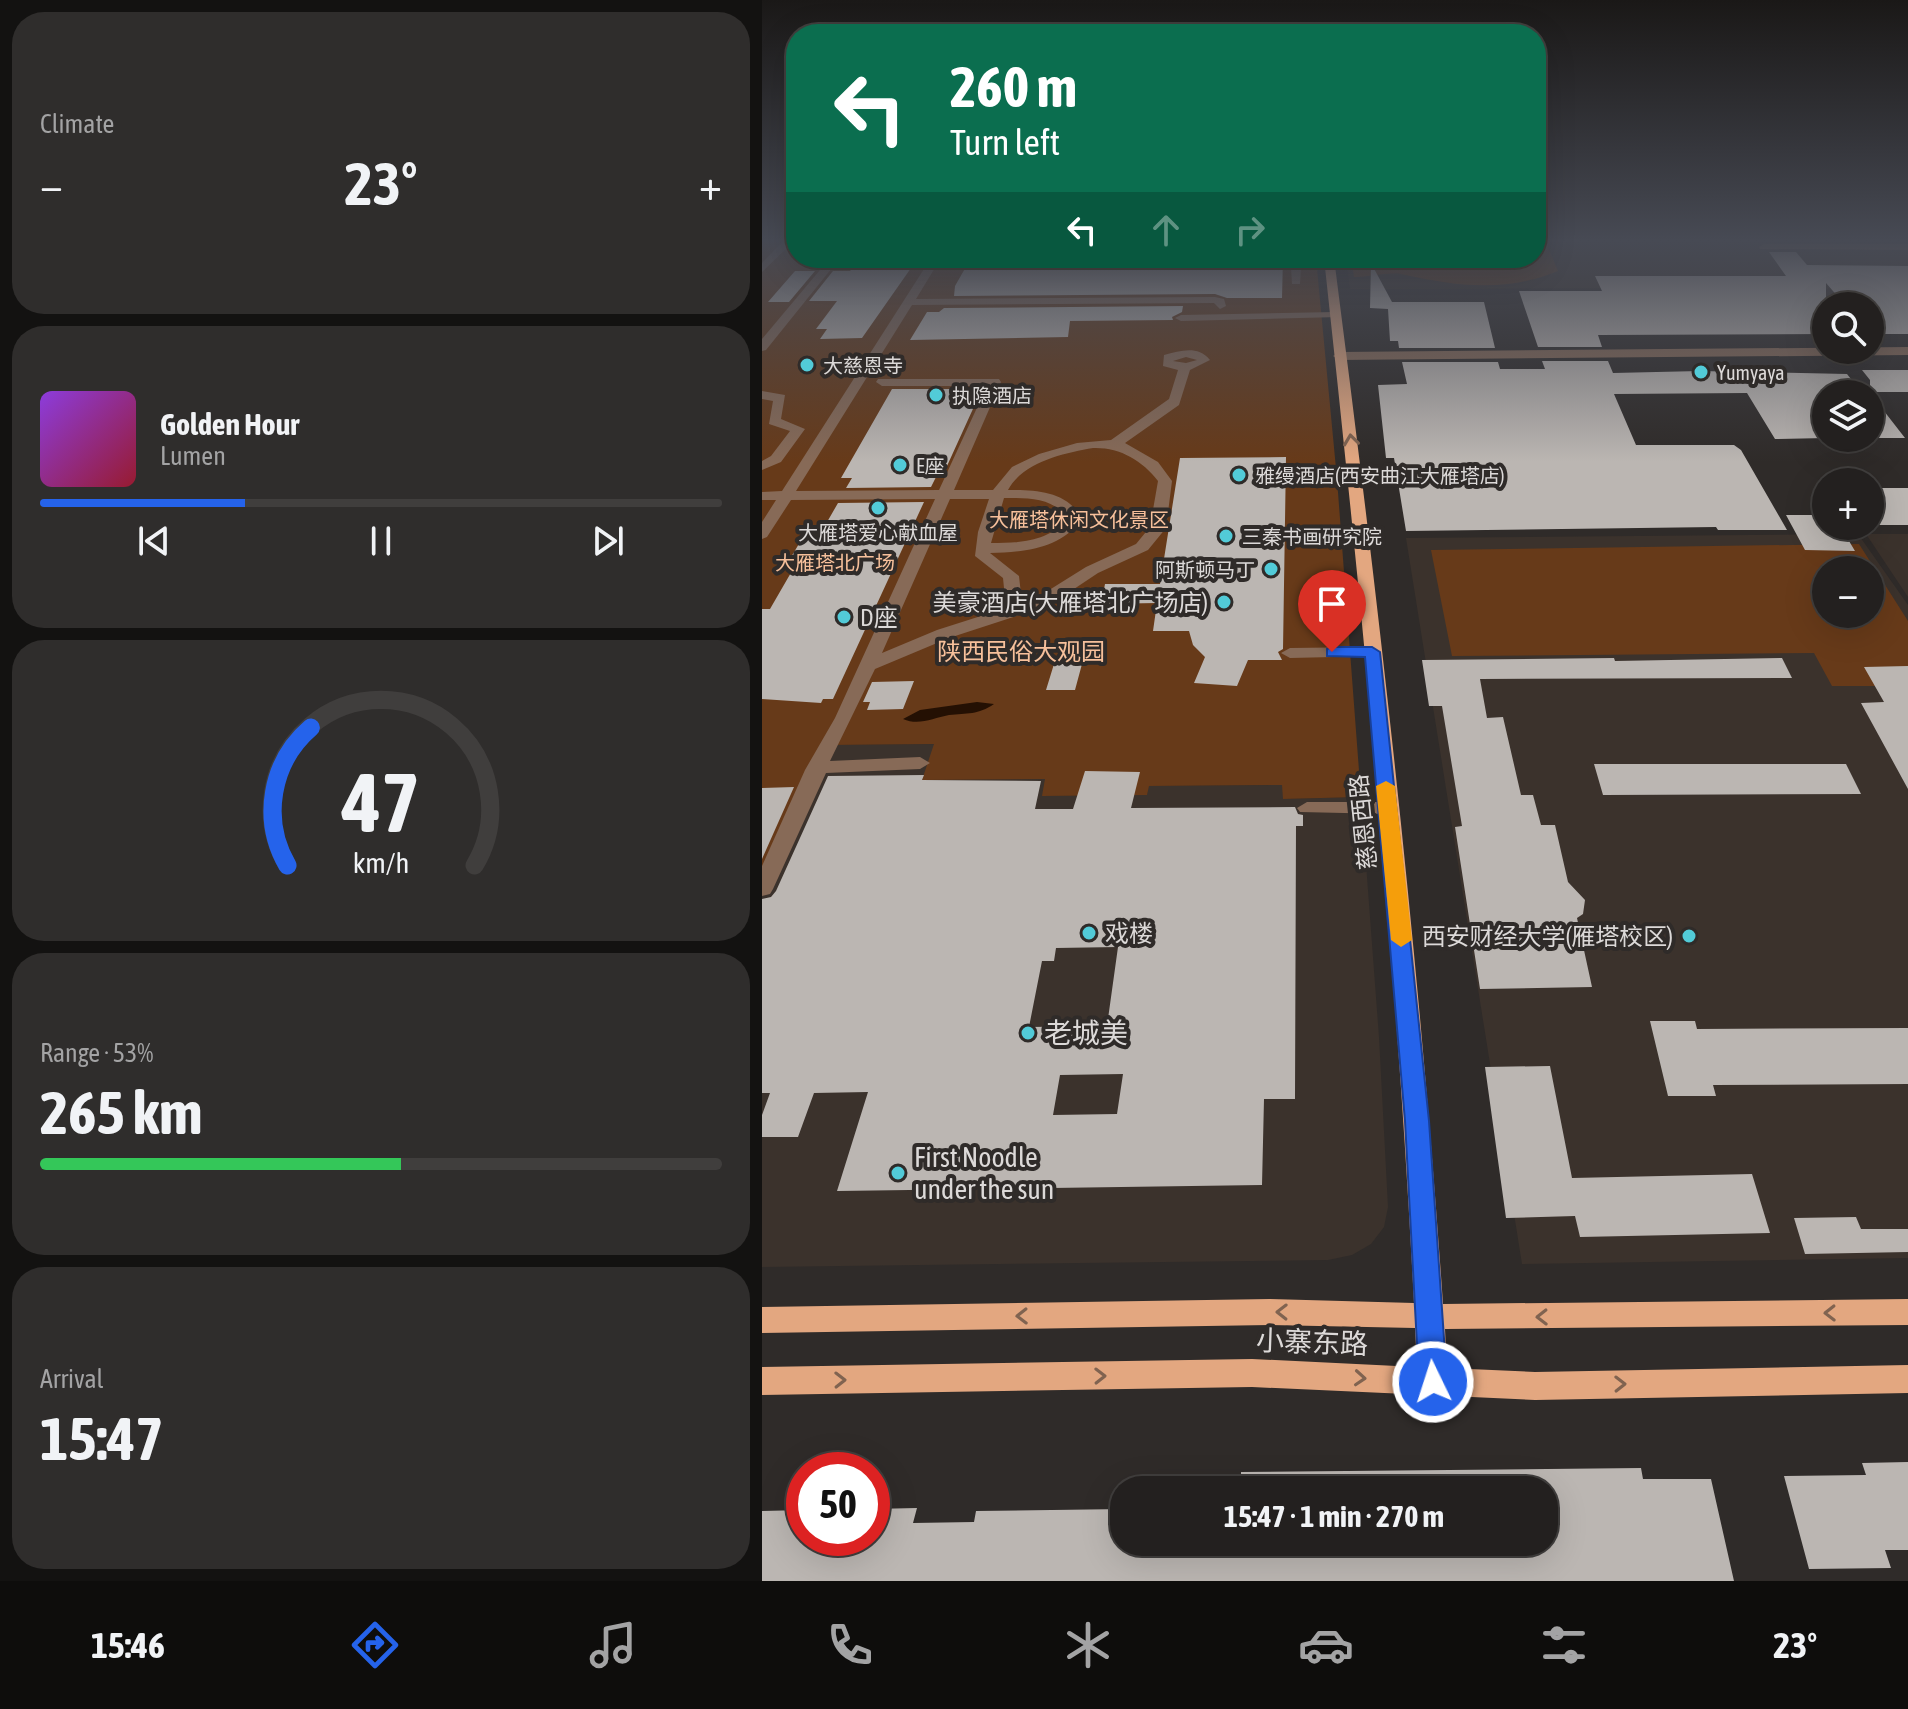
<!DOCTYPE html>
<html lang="en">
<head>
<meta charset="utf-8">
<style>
  :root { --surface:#23201f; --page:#2f2d2c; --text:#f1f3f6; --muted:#a3a3a4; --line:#403e3d; --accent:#2563eb }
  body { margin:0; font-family:"Asap Condensed","Noto Sans SC",sans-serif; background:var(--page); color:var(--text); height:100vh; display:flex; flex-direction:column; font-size:30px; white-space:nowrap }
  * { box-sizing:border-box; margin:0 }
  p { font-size:26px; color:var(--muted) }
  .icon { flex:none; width:44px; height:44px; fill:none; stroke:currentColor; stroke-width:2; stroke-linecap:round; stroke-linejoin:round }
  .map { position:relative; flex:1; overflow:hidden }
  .side { display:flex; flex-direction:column; gap:12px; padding:12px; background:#131211; width:762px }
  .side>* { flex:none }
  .top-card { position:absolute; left:24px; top:24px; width:760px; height:244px; border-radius:32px; box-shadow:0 8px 32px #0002,0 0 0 2px var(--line); background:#0b6e4f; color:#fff; overflow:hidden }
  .fabs { position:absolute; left:1050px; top:292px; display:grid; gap:16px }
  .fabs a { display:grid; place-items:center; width:72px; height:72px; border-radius:50%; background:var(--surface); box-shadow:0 8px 32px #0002,0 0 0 2px var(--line); font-size:40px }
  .speed { position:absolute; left:24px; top:1452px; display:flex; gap:16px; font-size:40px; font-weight:700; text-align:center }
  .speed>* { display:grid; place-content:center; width:104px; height:104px; border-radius:50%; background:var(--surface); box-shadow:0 8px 32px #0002,0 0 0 2px var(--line); line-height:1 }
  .speed .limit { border:12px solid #d22; background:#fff; color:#111 }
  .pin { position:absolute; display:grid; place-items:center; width:68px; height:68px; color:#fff; margin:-82px -34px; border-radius:50% 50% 50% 0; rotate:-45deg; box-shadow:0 0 8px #0007 }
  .pin .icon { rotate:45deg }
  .me { position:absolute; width:88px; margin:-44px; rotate:356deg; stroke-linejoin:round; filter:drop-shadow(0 0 6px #0008) }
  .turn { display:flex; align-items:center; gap:28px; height:168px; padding:0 32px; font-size:36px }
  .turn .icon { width:104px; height:104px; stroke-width:2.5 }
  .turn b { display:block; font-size:56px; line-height:68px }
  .lanes { display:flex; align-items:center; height:76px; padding:0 32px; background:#0003; justify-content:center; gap:40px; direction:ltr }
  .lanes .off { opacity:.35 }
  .big { font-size:60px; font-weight:700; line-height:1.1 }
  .side .tile { flex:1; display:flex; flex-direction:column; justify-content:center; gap:12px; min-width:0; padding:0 28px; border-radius:32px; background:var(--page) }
  .side .dial { align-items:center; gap:0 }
  .dial svg { height:208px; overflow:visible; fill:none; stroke:var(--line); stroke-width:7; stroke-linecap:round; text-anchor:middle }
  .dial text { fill:var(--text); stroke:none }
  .song { display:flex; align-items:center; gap:24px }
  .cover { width:96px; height:96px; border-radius:12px; background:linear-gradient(135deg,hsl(270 70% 55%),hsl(350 70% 35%)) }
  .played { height:8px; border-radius:4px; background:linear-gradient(90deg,var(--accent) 30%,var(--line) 30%) }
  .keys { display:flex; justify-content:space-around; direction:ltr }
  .heat { display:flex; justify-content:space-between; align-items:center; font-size:44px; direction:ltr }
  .charge { height:12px; border-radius:6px; background:linear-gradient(90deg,#34c759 53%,var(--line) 0) }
  .trip { position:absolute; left:348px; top:1476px; width:448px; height:80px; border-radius:32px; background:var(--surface); box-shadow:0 8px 32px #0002,0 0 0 2px var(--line); font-weight:700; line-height:80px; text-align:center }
  .tabs { display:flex; height:128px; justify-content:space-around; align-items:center; background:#0e0d0c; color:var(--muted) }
  .tabs .icon { width:56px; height:56px }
  .tabs .current { color:var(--accent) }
  .tabs b { font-size:36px; color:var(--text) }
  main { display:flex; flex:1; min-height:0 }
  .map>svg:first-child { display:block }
  .built { fill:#3b322c; fill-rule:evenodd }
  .green { fill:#673a19; fill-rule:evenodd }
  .water { fill:#241003 }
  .building { fill:#bbb6b2; fill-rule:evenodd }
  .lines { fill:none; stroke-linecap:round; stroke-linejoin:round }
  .minor { fill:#876a57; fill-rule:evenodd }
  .major { fill:#e3a780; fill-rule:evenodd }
  .oneway { stroke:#806350 }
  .route { fill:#2563eb; stroke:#184099; stroke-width:2 }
  .slow { fill:#f59e0b }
  .poi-dot { fill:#52cbd8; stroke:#2f2b29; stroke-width:3 }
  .labels { text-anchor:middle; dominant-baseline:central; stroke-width:8; stroke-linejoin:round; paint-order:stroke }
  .far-poi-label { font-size:20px; fill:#dcd9d8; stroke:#2f2b29; text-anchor:start }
  .far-park-label { font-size:20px; fill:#f7c09b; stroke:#2f2b29 }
  .poi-label { font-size:24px; fill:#dcd9d8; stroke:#2f2b29; text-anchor:end }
  .park-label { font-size:24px; fill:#f7c09b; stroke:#2f2b29 }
  .street-label { font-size:24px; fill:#dcd9d8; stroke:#2f2b29 }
  .near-poi-label { font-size:28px; fill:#dcd9d8; stroke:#2f2b29; text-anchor:start }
  .near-street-label { font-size:28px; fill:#dcd9d8; stroke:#2f2b29 }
</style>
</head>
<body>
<main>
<section class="side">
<div class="tile"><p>Climate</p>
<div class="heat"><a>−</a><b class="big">23°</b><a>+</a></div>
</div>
<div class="tile">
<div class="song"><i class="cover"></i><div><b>Golden Hour</b><p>Lumen</p></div></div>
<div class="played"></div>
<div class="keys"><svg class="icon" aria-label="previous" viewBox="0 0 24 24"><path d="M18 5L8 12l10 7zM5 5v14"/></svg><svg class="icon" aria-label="pause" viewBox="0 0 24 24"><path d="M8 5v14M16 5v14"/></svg><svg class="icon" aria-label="next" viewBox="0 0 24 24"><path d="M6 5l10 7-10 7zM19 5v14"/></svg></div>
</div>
<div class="tile dial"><svg viewBox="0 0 100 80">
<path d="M14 69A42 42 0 1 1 86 69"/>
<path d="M14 69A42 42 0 0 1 23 16" stroke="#2563eb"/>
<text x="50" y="56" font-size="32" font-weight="700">47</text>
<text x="50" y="72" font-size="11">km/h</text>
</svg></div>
<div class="tile"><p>Range · 53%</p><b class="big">265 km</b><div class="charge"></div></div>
<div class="tile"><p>Arrival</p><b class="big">15:47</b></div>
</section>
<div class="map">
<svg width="1146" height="1581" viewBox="0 0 1146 1581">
  <rect width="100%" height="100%" fill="#2f2b29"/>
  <path class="built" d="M774,240H1146V333H1108V306H1064L920,288L588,289L584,258H774Z
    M1096,534L1146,605V1258L760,1264L644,538ZM1064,570H1108V614H1064Z
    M1104,534H1146V597Z
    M173,744L161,780L284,779L281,796L385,794L386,786L521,785V799L599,797L617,1037L626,1207L622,1227L609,1244L590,1255L566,1260L0,1267V873L49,745Z"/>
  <path class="green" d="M0,240H34V258H554L575,479L599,797L521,799L520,785L387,786L385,795L280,796L283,779L160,780L172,744L67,745L0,889Z
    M774,240H783L796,271C743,293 693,286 639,274C627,272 607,277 592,277L589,258H774Z
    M1097,544L1146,621V686H1070L1052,653L690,656L669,550ZM1064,570H1108V614H1064Z"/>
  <path class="water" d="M215,702L232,704C216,715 205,713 187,715C171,718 157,726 141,719L158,710Z"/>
  <path class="building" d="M1007,252H1034L1045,265L1146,266V334H1109L1108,306H1084L1064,283V334L836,335L840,347H776L757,291H840L833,276H1024Z
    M99,258H156L100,338L58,339L65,329H54L75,301H47L71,271H88Z
    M209,258H521L520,298H465L453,294L192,296L193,286Z
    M609,263L630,302H722L733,348H637L636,341H628L626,309L608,308Z
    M33,271H53L27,302H6Z
    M421,306L420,312L410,317L411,320L308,321L306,337L148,340L165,312H177L182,308Z
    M780,361H846L851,373L938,371L1085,374L1100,393H1064V438L1013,439L985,393L852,394L874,445H972L979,450L1025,530H956L954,527L644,531L632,458H624L616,385L645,384L640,362H736L738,369H783Z
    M1100,370H1146V392H1108V380Z
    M130,389H220L180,477H174L169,487L84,488L90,478H79Z
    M1108,393L1143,438H1108Z
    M524,457L521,649L516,652L520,660H486L475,686L432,683L443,657L431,645L427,631H391L395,603L339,604L343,584H398L418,458Z
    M1111,488H1146V525H1108V492H1113Z
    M162,502L71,699H61L59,703L0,699V609H8L34,564H25L41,537L57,536L76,503Z
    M1024,515H1064V531H1081L1093,551L1043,550Z
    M852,658L853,661L1020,658L1030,678L718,679L725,718L741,717L759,795H771L779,825H793L806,882L823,900L821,914L815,918L830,987L718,989L693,827L700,826L680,706H667L660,660Z
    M292,664H320L313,690H284Z
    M1146,666V789L1099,703L1122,702L1102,667Z
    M152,681L141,709L105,710L108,702H101L110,682Z
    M832,764H1084L1099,794L841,795Z
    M323,771L378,772L369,808L533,807L536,814L541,815V826H534L533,1099H502L500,1185L75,1191L106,1092L52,1093L36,1137H0V1115L8,1093H0V899L9,897L14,891L66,776L162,775L160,780L279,781L273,809H311ZM356,947L345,1026L267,1027L280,961H292L294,948ZM361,1074L355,1114L291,1115L298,1075Z
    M32,787L0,859V788Z
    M888,1021H933L935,1029L1146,1028V1084L951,1085L954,1096H906Z
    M788,1066L810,1178L990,1174L1008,1233L818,1237L813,1216L744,1218L723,1067Z
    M1094,1217L1099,1229H1146V1252L1043,1254L1032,1218Z
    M1146,1462V1550H1123L1129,1568L1047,1569L1022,1476L1104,1475L1100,1463Z
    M879,1468L881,1479H949L972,1581H0V1511L42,1510V1538H110V1509L155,1508L151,1523L212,1522L214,1511L362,1509V1542H782V1490H479V1472Z"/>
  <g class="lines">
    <path class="minor" d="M21,241L30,243L0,272V263Z
      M1002,244H1146V250L998,249L997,247Z
      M68,258H78L4,350L0,351V339Z
      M169,258H179L154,299L453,297L462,299L464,306L458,309L452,303L150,305L34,491L177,490L225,386H120L114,382L116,379H237L239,382L192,490H231L250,467L277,454L315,443L349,440L407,399L416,370L401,366L402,355C419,351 435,345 448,360L428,370L417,405L363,443L396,462L410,481L404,528L386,550L336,573L288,605L187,638L113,669L68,761L158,757L168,763L158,769L64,773L11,889L8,894L0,896V866L43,770L73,718L173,499L29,500L5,537L0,539V522L14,500H0V492L20,491ZM424,357L435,360L424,363L411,361ZM331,448C357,447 380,460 396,481L388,527L374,544L324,567L276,597L260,603L257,576L228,553C263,552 298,549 320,519C306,491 274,490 246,490C261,462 302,453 331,448ZM242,498C263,498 294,497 304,519C287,542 256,543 229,543ZM188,499H227L216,532L213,556L241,578L244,608L175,630L120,653Z
      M539,258H551L539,268L538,284H530L529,267Z
      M573,312L577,313V317L419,321L413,318L419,315Z
      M1146,347V355L577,360L571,356L577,352Z
      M0,391L23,395L19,419L43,429L19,462L0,470V461L9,456L28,431L7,424L11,401L0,399Z
      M610,647L619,652L616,656L528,658L519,653L528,648Z
      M545,802H626L636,808L626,814L538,812L535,808Z"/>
    <path class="major" d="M562,258H572C617,605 657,954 681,1304L1146,1299V1325L683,1329L685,1368L773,1372L1146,1365V1393L773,1400L490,1387L0,1395V1367L490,1359L655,1367L653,1328L508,1325L0,1333V1307L508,1299L652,1303C634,954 600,605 562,258Z"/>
  </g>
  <defs><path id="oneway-chevron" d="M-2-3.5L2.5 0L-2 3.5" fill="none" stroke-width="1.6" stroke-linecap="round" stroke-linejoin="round" transform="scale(2)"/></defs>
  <g class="oneway">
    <use href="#oneway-chevron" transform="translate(589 440) rotate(-97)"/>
    <use href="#oneway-chevron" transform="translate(520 1312) rotate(-179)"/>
    <use href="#oneway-chevron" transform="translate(1068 1313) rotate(179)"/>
    <use href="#oneway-chevron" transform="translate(260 1316) rotate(179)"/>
    <use href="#oneway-chevron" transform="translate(780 1317) rotate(179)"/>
    <use href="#oneway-chevron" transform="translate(338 1376) rotate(-1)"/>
    <use href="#oneway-chevron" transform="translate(598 1378) rotate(4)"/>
    <use href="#oneway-chevron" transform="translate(78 1380) rotate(-1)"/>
    <use href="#oneway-chevron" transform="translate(858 1384) rotate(-1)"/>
  </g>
  <linearGradient id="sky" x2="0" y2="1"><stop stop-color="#1a1817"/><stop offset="0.52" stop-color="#474a54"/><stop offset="1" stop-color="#474a54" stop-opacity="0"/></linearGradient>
  <rect width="1146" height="462" fill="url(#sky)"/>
  <path class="route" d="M570,647H610L618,652L667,1121L685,1382L681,1391L671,1395L661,1391L657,1382L643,1121L603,657L565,656V649Z"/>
  <path class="slow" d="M624,781L633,786L650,940L639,947L629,940L614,786Z"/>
  <g class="poi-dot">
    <circle cx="45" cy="365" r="8"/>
    <circle cx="939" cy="372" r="8"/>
    <circle cx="174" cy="395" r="8"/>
    <circle cx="138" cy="465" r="8"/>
    <circle cx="477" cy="475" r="8"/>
    <circle cx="116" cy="508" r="8"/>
    <circle cx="464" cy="536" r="8"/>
    <circle cx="509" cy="569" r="8"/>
    <circle cx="462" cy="602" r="8"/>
    <circle cx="82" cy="617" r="8"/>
    <circle cx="327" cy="933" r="8"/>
    <circle cx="927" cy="936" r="8"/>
    <circle cx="266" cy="1033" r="8"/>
    <circle cx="136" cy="1173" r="8"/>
  </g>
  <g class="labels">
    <g class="far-poi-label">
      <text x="61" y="365">大慈恩寺</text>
      <text x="955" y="372">Yumyaya</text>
      <text x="190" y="395">执隐酒店</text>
      <text x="154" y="465">E座</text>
      <text x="493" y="475">雅缦酒店(西安曲江大雁塔店)</text>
      <text x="116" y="532" text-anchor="middle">大雁塔爱心献血屋</text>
      <text x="480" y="536">三秦书画研究院</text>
      <text x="493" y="569" text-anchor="end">阿斯顿马丁</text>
    </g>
    <g class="far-park-label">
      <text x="317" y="519">大雁塔休闲文化景区</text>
      <text x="73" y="562">大雁塔北广场</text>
    </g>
    <g class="poi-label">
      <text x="446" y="602">美豪酒店(大雁塔北广场店)</text>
      <text x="98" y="617" text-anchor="start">D座</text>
      <text x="343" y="933" text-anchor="start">戏楼</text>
      <text x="911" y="936">西安财经大学(雁塔校区)</text>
    </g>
    <g class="park-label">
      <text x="259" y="651">陕西民俗大观园</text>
    </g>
    <g class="street-label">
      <text transform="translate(601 822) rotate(-96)">慈恩西路</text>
    </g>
    <g class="near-poi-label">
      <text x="282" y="1033">老城美</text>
      <text x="152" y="1157">First Noodle<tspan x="152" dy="32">under the sun</tspan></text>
    </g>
    <g class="near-street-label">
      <text transform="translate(550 1342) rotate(2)">小寨东路</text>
    </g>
  </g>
</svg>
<div class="fabs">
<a><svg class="icon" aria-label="search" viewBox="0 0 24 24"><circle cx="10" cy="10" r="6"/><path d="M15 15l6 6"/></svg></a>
<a><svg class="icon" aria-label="layers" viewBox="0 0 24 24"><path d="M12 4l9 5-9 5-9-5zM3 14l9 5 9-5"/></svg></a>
<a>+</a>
<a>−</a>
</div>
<div class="speed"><div class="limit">50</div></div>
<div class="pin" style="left:570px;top:652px;background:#d93025"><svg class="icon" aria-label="arrive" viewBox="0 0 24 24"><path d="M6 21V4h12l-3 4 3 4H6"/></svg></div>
<svg class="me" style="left:671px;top:1382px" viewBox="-20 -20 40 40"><circle r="17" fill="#2563eb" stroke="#fff" stroke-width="3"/><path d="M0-11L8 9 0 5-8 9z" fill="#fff"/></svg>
<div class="trip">15:47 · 1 min · 270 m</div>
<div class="top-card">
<div class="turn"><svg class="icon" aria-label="left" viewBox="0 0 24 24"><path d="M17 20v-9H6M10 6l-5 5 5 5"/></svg><div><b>260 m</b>Turn left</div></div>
<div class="lanes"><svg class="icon" aria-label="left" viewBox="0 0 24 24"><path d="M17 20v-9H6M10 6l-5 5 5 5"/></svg><svg class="icon off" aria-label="ahead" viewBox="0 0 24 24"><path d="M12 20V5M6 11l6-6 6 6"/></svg><svg class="icon off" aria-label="right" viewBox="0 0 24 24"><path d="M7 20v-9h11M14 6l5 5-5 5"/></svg></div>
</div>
</div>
</main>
<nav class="tabs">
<b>15:46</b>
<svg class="icon current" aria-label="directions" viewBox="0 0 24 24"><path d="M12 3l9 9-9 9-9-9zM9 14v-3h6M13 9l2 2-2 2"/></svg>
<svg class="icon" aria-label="music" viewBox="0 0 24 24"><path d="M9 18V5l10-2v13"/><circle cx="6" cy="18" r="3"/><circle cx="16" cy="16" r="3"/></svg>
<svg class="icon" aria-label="phone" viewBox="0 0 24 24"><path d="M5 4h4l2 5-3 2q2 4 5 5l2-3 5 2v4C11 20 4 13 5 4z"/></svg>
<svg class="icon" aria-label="climate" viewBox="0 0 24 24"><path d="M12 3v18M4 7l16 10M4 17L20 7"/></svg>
<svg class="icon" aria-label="car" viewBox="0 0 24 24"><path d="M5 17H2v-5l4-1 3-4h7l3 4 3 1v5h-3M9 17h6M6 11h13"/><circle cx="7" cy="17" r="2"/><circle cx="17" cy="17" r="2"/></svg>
<svg class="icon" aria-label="filters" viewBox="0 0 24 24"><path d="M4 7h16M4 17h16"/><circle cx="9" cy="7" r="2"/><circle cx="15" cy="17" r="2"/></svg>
<b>23°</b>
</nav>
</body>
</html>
